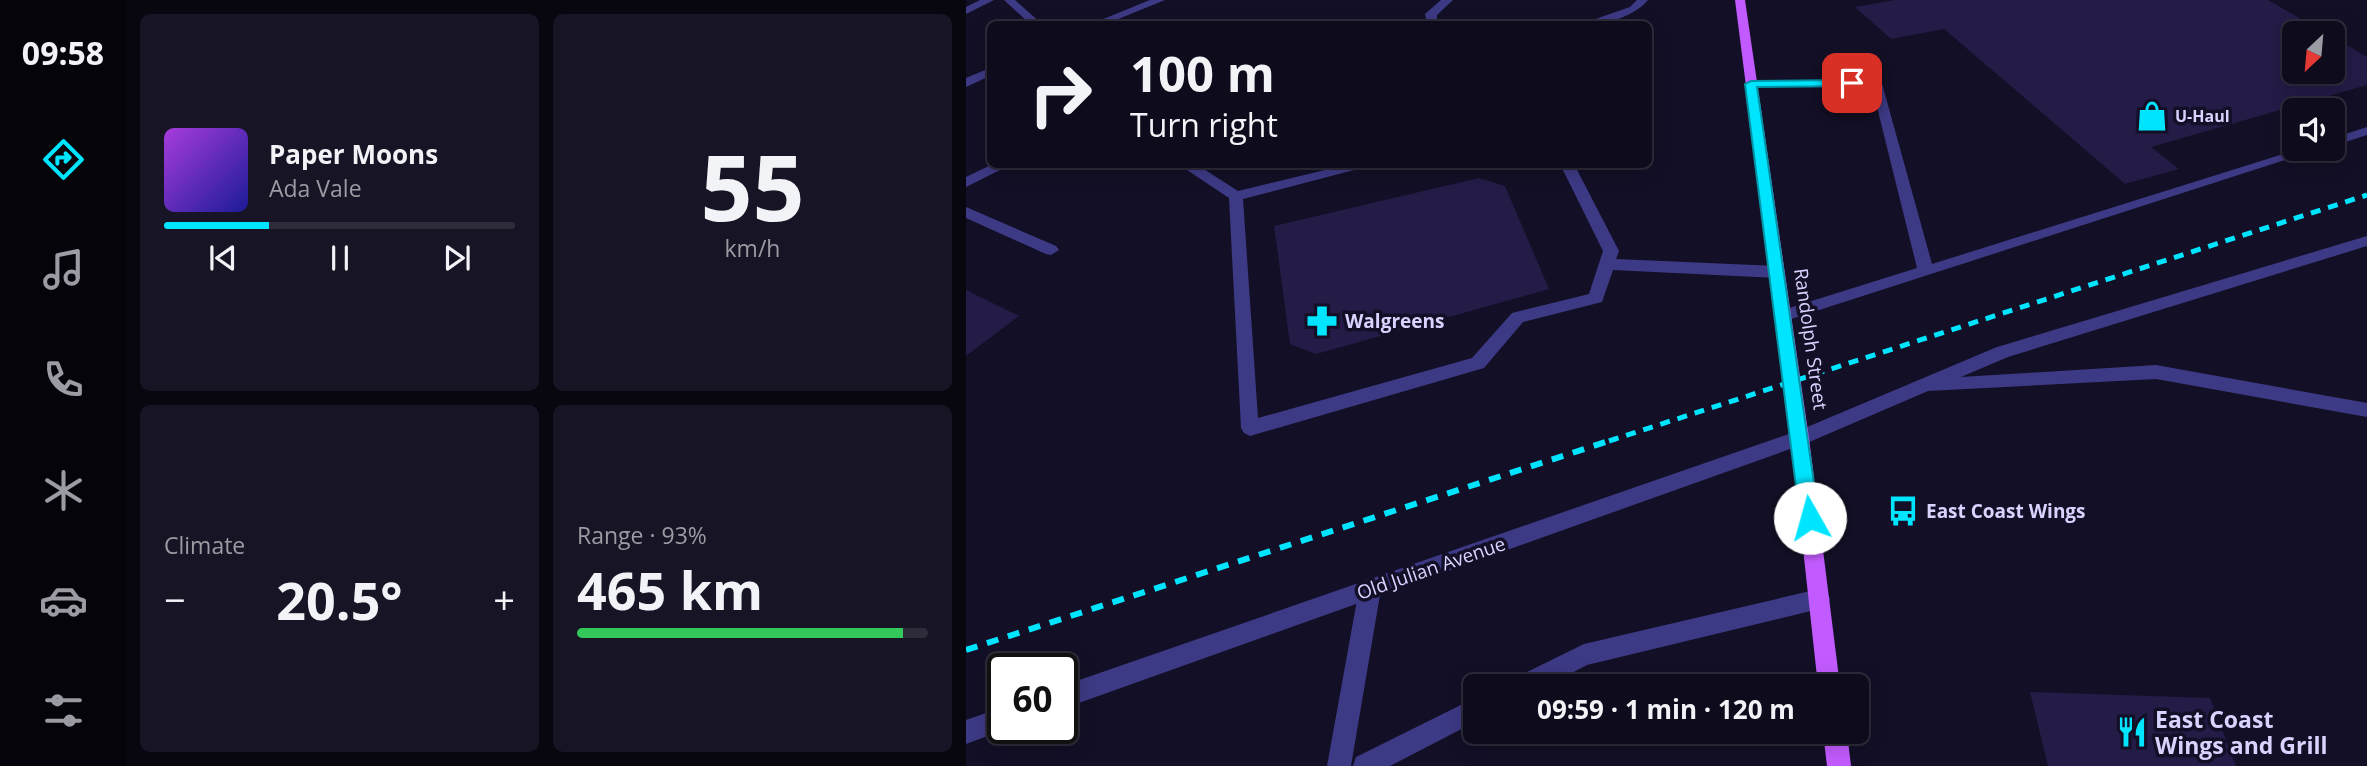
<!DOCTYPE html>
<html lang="en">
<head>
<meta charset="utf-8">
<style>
  :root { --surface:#0e0b1c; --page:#171425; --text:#f1f3f6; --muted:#9b9ba3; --line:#2e2b3b; --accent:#00e5ff }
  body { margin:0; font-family:"Open Sans",sans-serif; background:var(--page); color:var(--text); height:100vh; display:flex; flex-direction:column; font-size:26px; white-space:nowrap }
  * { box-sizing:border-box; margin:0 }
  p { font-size:23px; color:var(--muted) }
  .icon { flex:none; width:38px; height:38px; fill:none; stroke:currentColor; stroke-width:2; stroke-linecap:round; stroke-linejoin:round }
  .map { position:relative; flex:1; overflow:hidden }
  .panel { display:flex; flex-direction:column; gap:14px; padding:14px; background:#08060f; width:840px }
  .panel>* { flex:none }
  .hud { position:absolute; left:21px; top:21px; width:665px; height:147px; border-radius:10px; box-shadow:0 4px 18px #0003,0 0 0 2px var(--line); background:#0e0b1c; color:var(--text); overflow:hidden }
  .needle { width:46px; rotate:206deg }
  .fabs { position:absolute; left:1316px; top:21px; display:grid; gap:14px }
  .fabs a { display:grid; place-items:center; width:63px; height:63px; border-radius:10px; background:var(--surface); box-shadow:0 4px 18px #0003,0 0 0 2px var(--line); font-size:35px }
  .speed { position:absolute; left:21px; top:653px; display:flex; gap:14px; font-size:35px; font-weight:700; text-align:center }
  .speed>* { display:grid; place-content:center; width:91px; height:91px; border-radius:50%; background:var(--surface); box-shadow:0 4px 18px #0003,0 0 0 2px var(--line); line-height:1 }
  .speed .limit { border:4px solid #111; border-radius:10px; background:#fff; color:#111 }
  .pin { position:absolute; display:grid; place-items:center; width:60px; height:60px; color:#fff; margin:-30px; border-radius:14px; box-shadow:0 4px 10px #0006 }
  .me { position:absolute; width:77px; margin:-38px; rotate:353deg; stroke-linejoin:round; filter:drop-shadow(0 0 5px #0008) }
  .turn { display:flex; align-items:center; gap:24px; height:147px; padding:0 28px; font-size:32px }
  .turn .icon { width:91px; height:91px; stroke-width:2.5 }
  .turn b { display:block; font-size:49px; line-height:60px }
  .big { font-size:52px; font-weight:700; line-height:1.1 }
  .panel .card { flex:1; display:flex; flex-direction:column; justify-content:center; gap:10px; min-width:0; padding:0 24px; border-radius:10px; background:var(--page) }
  .panel .dial { align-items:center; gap:0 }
  .dial b { font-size:91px; line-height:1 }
  .song { display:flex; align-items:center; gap:21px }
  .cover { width:84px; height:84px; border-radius:10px; background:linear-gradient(135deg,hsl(280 70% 55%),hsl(240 70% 35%)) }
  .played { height:7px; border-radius:4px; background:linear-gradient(90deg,var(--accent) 30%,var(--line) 30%) }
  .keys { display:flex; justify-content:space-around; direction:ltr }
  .heat { display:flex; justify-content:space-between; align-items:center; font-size:38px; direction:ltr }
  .charge { height:10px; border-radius:5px; background:linear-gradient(90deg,#34c759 93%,var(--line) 0) }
  .panel .tiles { flex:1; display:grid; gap:14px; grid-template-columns:repeat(2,1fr) }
  .trip { position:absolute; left:497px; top:674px; width:406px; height:70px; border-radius:10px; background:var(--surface); box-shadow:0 4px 18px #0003,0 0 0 2px var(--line); font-weight:700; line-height:70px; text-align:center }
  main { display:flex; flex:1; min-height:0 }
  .menu { display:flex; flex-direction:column; width:126px; justify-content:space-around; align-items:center; background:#06040b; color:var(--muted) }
  .menu .icon { width:49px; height:49px }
  .menu .selected { color:var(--accent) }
  .menu b { font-size:32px; color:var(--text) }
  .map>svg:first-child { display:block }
  .building { fill:#241b47 }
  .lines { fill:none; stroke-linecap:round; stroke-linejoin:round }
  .service { fill:#3d3a85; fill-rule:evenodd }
  .minor { fill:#3d3a85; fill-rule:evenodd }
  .tertiary { fill:#3d3a85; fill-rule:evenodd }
  .primary { fill:#c25bff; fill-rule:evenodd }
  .rail-far1 { stroke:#00e5ff; stroke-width:5; stroke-dasharray:10 8; stroke-linecap:butt }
  .rail { stroke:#00e5ff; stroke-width:6; stroke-dasharray:12 10; stroke-linecap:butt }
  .route { fill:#00e5ff; stroke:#0095a6; stroke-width:2 }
  .labels { text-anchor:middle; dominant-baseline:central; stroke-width:7; stroke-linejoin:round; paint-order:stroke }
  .far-poi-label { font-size:16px; font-weight:bold; fill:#d9d4ff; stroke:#130f26; text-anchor:start }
  .poi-label { font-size:19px; font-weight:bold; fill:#d9d4ff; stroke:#130f26; text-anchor:start }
  .street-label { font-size:19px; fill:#d9d4ff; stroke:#130f26 }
  .near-poi-label { font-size:23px; font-weight:bold; fill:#d9d4ff; stroke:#130f26; text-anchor:start }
</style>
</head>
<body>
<main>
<nav class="menu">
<b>09:58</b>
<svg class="icon selected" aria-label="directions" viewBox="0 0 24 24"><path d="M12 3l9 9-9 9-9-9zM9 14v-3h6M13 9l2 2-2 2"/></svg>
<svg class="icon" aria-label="music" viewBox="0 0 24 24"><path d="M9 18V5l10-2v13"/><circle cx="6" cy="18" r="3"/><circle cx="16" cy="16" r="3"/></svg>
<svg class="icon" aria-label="phone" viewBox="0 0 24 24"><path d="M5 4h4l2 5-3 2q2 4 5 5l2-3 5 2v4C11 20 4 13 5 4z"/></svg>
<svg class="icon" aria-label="climate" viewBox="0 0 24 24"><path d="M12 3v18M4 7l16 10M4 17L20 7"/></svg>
<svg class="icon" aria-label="car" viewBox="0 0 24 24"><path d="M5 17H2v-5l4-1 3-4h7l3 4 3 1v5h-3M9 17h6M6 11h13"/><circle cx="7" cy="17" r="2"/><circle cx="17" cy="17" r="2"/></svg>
<svg class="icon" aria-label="filters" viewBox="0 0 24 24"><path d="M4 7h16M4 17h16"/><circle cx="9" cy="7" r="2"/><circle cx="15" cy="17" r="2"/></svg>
</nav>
<section class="panel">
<div class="tiles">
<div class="card">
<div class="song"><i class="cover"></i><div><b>Paper Moons</b><p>Ada Vale</p></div></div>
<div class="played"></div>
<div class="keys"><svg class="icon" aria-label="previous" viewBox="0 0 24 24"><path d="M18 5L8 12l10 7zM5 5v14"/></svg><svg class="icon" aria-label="pause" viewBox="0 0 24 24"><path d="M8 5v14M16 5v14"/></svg><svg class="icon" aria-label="next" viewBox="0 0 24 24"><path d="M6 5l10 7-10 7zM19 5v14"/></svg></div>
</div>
<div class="card dial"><b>55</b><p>km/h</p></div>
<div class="card"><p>Climate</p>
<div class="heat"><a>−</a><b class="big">20.5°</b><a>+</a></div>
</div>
<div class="card"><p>Range · 93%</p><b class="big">465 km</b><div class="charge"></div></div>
</div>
</section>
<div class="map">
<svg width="1401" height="766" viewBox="0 0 1401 766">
  <rect width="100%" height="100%" fill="#130f26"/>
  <path class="building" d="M929,0H1302L1360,33H1328V72H1367V37L1401,57V85L1185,147L1213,169L1159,184L978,29L925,39L889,7Z
    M513,178L539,186L583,289L350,354L324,344L308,226Z
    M0,290L53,316L0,356Z
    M1064,692L1244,698L1270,766H1082Z"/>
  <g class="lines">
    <path class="service" d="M14,0H28L0,14V7Z
      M38,0H49L76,24H64Z
      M475,0H487L471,15V24H461L459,14Z
      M671,0H682C668,17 637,26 615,24L664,7Z
      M785,80H915L966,264L1333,149H1353L816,322L810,320L808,316L810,312L951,268L906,87H781L779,84Z
      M1401,127V135L1367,146V138Z
      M27,164H46L0,187V177Z
      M212,164H230L272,191L384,164H411L277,199L292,418L506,358L546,313L623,294L637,251L594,164H608L653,251L650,259L811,266L819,272L811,278L647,270L636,302L557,322L518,368L284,436L278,433L275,428L263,198Z
      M0,207L90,246L93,250L85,255L80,254L0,218Z
      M1401,236V246L1042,357L995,377L1190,365L1401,403V417L1190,379L962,391L834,446L827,443L825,438L827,433L1031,347Z
      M404,579L411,582L415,589L385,766H361L393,589L397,582Z
      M853,589L861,592L864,599L861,606L853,609L621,665L581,686H546L549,678L618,644Z
      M509,698V722L424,766H387L390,757Z"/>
    <path class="minor" d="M834,430L841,433L843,438L841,443L96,709V686Z
      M37,707V728H43L0,744V720Z"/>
    <path class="tertiary" d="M184,0H199L140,24H125Z
      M24,68V76L0,87V78Z"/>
    <path class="primary" d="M769,0H779L843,438L874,686H852L825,438Z
      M857,732H881L885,766H861Z"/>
    <path class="rail-far1" d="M643,441L1401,195"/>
    <path class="rail" d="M0,650L649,439"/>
  </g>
  <path class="route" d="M886,80L891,83L890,86L791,87L853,518L850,524L844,526L837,524L834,518L779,84L785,81Z"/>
  <defs>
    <g id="shop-bare" transform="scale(2.415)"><path d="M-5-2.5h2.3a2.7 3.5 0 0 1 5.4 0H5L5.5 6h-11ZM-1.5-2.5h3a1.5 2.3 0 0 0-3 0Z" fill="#00e5ff" stroke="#130f26" stroke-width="2.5" paint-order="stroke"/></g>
    <g id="pharmacy-bare" transform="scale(2.415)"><path d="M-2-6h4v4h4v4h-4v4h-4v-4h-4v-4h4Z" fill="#00e5ff" stroke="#130f26" stroke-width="2.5" paint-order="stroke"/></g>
    <g id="bus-bare" transform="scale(2.415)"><path d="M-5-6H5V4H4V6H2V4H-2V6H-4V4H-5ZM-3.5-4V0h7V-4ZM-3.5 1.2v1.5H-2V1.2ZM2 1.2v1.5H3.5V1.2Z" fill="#00e5ff" stroke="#130f26" stroke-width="2.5" paint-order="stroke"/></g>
    <g id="restaurant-bare" transform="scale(2.415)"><path d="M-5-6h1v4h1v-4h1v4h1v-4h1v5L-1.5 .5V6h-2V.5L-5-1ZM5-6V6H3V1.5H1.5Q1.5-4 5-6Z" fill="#00e5ff" stroke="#130f26" stroke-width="2.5" paint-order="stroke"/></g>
  </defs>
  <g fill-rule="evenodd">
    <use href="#shop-bare" x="1186" y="116"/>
    <use href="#pharmacy-bare" x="356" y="321"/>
    <use href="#bus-bare" x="937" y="511"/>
    <use href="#restaurant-bare" x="1166" y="732"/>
  </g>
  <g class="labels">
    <g class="far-poi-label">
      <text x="1209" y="116">U-Haul</text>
    </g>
    <g class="poi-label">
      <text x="379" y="321">Walgreens</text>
      <text x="960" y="511">East Coast Wings</text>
    </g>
    <g class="street-label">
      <text transform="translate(845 339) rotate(82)">Randolph Street</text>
      <text transform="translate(465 568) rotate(-19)">Old Julian Avenue</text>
    </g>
    <g class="near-poi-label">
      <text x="1189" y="719">East Coast<tspan x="1189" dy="26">Wings and Grill</tspan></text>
    </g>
  </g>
</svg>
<div class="fabs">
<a><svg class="needle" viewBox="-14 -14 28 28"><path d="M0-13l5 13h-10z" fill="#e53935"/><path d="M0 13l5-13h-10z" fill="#9b9ba3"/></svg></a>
<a><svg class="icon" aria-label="sound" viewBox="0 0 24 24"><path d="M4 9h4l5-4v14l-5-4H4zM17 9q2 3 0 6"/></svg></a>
</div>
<div class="speed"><div class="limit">60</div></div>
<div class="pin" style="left:886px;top:83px;background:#d93025"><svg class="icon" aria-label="arrive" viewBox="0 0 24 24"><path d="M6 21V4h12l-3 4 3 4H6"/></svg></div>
<svg class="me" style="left:844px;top:518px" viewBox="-20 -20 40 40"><circle r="19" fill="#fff"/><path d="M0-13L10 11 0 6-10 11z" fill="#00e5ff"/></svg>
<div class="trip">09:59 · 1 min · 120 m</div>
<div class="hud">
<div class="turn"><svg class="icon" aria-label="right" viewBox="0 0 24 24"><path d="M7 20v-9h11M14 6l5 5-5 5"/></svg><div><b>100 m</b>Turn right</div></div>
</div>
</div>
</main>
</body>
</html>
